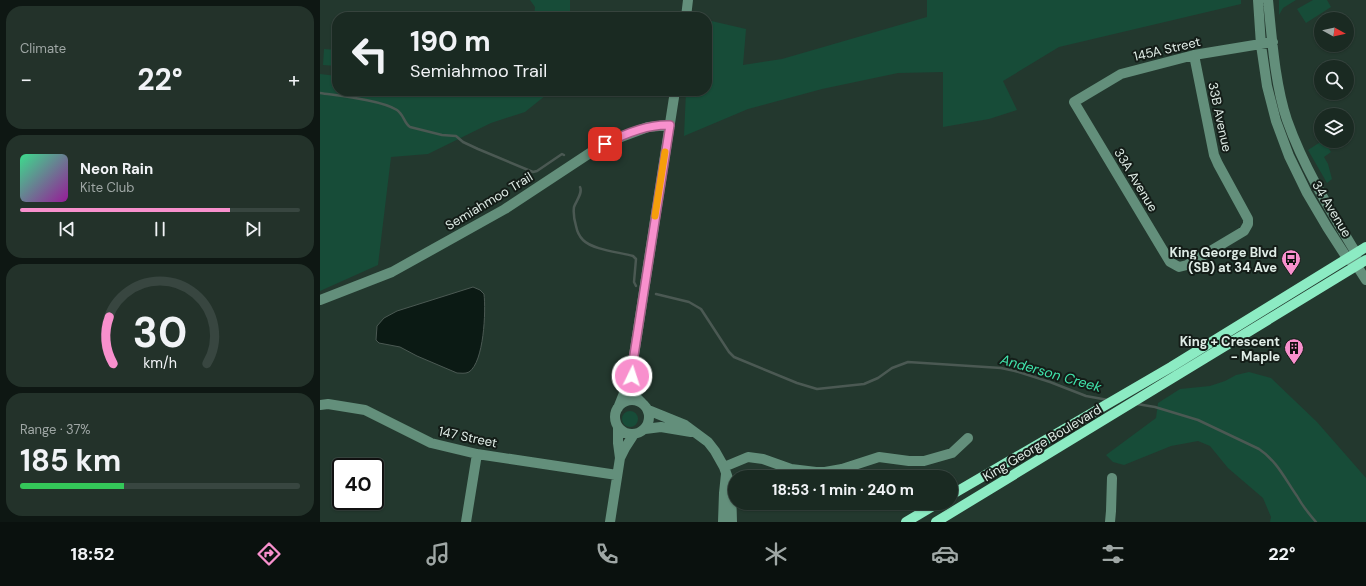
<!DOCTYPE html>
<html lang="en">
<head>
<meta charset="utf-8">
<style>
  :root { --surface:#1a2a22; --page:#23322a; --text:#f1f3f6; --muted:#9fa7a5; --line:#384640; --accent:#f890cd }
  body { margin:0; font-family:"DM Sans",sans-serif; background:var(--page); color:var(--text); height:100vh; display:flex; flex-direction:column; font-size:15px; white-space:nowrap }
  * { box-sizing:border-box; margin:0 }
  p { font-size:13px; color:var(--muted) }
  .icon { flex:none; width:22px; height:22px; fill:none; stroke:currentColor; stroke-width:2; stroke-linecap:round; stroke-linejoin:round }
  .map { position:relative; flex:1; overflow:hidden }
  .sheet { display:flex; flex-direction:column; gap:6px; padding:6px; background:#0e1713; width:320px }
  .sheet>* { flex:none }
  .guide { position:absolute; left:12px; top:12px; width:380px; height:84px; border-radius:16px; box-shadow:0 1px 3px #0004,0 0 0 1px var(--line); background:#1a2a22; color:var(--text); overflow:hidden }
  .needle { width:26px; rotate:98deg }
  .tools { position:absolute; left:994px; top:12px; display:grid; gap:8px }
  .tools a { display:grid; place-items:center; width:40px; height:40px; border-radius:50%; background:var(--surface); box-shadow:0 1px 3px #0004,0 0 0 1px var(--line); font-size:20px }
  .speed { position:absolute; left:12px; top:458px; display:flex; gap:8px; font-size:20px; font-weight:700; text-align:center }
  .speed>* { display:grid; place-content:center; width:52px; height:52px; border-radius:50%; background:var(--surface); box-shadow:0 1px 3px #0004,0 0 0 1px var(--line); line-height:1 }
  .speed .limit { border:2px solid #111; border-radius:6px; background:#fff; color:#111 }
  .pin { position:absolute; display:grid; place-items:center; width:34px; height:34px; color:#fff; margin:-17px; border-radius:8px; box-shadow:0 2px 6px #0006 }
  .me { position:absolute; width:44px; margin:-22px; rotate:4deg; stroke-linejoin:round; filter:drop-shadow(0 0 3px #0008) }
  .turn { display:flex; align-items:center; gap:14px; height:84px; padding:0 12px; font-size:18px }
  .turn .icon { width:52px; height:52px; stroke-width:2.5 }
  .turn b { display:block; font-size:28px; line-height:34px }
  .big { font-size:30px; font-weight:700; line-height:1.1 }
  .sheet .tile { flex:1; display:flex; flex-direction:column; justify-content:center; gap:6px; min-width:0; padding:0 14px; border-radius:16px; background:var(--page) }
  .sheet .dial { align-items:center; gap:0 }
  .dial svg { height:104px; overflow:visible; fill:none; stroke:var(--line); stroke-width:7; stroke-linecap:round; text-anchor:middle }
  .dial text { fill:var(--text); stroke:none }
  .song { display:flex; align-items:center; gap:12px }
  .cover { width:48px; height:48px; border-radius:6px; background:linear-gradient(135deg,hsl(150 70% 55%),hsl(300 70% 35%)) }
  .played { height:4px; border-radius:2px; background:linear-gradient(90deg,var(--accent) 75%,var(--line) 75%) }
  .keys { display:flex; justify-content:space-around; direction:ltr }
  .heat { display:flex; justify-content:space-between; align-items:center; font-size:22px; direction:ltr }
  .charge { height:6px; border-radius:3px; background:linear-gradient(90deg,#34c759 37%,var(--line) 0) }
  .trip { position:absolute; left:408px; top:470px; width:230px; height:40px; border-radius:20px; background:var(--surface); box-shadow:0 1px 3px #0004,0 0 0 1px var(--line); font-weight:700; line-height:40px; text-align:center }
  .tab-bar { display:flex; height:64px; justify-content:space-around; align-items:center; background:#0a110e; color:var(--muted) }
  .tab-bar .icon { width:28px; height:28px }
  .tab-bar .selected { color:var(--accent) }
  .tab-bar b { font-size:18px; color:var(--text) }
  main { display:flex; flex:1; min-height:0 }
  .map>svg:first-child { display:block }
  .green { fill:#174c38 }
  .water { fill:#0b1a14; stroke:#4b5953 }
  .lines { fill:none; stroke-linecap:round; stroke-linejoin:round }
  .stream { stroke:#4b5953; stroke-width:2.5 }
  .minor { stroke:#638f7b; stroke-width:10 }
  .major { stroke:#8cebc3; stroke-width:10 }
  .route-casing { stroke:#a15e85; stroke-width:10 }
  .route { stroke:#f890cd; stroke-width:7 }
  .slow { stroke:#f59e0b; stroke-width:7 }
  .labels { text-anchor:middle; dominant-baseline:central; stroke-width:4; stroke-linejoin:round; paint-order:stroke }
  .street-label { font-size:13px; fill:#dfece6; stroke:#141d18 }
  .poi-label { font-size:13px; font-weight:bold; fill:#dfece6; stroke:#141d18; text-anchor:end }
  .water-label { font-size:14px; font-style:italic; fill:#40e5ac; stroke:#141d18 }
</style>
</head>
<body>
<main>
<section class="sheet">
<div class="tile"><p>Climate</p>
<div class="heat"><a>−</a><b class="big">22°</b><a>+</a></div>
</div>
<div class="tile">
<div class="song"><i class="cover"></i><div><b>Neon Rain</b><p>Kite Club</p></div></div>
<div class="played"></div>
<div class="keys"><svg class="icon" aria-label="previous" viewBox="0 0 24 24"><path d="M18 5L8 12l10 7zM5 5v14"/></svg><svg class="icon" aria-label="pause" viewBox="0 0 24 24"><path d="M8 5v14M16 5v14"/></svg><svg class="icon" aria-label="next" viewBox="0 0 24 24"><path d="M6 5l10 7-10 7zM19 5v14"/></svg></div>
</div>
<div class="tile dial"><svg viewBox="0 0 100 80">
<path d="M14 69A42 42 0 1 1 86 69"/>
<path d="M14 69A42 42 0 0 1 11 33" stroke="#f890cd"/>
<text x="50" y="56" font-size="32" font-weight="700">30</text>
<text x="50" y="72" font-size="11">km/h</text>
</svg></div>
<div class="tile"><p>Range · 37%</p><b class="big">185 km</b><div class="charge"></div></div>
</section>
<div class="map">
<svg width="1046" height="522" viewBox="0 0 1046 522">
  <rect width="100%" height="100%" fill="#23382e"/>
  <path class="green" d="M210,0H250V17H214L215,7Z
    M607,0H921V4L739,47L683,81L697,110L669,119L623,127V72L578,73L502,89L428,109L364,136L366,91H387V20L426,29L423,65L462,59L607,17Z
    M959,0H976L963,8L959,15Z
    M993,0H1007L1011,7L986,23L977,9Z
    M4,49L17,50V66L3,65Z
    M0,74L17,76V91H231L205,112L171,123L108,154L71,157L58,265L0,291Z
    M1002,141H1004L1011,152L1004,157L1008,164L1012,179L1007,183L988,150Z
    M929,372L951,378L997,422L1046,478V522H950L951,517L943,498L908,468L890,446L878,441L851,446L804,465L793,462L786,455L836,418L838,403L860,389L890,386L905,381L916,375Z
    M302 419a8 8 0 1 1 16 0a8 8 0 1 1-16 0Z"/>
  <path class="water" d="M153,287L160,290L164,294C166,311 164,362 149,372C145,374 141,373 137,373L97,356L80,347L59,343L56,340L57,326L64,318L77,311Z"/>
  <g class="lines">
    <path class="stream" d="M0,93C20,96 61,100 77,110C84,115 84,123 90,127L122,135L136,136L143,142L158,149L213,172L217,171L242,154L244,155
      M260,187C263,193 256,201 254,207C253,214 254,219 256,226C257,231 259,236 263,240C273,250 299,252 313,256L316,259L314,282L316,286
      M336,294L369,302L381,309L409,352L414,357L477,383L497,389L544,384L558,378L572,368L588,362L681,368L695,371L730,382L766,396L788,400
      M817,404L835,407L878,420L939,449C957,461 965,479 977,496C982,505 989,514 996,522"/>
    <path class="minor" d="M938,0L941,45L947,86L956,121L969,156L987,193L1007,227L1027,258L1037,266L1046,280
      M948,0C952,39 955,84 967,120C984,168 1010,210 1036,253L1037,262
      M366,17L368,0
      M874,55L894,155L898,164L928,219V224L924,231L867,265L859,267L850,262L754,102L801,74L874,55L953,42
      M0,300L72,272L185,209L276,149L293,140L328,127L350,125
      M312,374L316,397L322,403
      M295 417a17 17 0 1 1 34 0a17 17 0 1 1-34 0Z
      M0,405L8,404L45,410L111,443L157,454L297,475
      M298,408L306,388L312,368L355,91
      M328,410L365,425L388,442L395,451L404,467L411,487L412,522
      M298,427V443L300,458
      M325,429L341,427L371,432
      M404,467L428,457L443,459L471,469L496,472H505L522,469L559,457L589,461H604L632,453L648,438
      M146,522L157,454
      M290,522L300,458L305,448L314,434
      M403,522L404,493L406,474
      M790,522L791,511L792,478"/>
    <path class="major" d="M631,495L851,367L1046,247
      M586,522L618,503
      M616,522L1046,260"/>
  </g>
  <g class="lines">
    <g class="route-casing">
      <path id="route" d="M285,144C304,134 327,124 350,125L312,368V376"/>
    </g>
    <use href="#route" class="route"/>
    <path class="slow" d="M335,216L345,152"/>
  </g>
  <defs>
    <g id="bus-pin" transform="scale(1)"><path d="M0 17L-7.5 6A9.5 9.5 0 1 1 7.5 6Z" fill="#f890cd" stroke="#141d18"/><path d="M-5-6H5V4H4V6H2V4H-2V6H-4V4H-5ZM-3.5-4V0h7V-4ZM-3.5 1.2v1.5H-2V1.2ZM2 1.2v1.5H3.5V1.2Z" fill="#111"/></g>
    <g id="building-pin" transform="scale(1)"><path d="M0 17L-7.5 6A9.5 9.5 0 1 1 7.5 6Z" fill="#f890cd" stroke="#141d18"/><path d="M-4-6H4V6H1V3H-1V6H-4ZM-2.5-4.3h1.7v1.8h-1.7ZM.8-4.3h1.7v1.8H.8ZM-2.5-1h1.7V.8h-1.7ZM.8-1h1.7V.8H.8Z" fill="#111"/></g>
  </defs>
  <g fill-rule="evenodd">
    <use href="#bus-pin" x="971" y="259"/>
    <use href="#building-pin" x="974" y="348"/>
  </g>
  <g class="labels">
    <g class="street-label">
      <text transform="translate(847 49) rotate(-13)">145A Street</text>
      <text transform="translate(900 117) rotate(78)">33B Avenue</text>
      <text transform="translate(816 180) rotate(59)">33A Avenue</text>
      <text transform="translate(169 201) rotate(-31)">Semiahmoo Trail</text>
      <text transform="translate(1012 209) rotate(59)">34 Avenue</text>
      <text transform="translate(148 437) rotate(12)">147 Street</text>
      <text transform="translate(722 443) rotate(-31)">King George Boulevard</text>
    </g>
    <g class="poi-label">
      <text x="957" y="252">King George Blvd<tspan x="957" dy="15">(SB) at 34 Ave</tspan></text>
      <text x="960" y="341">King + Crescent<tspan x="960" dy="15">- Maple</tspan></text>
    </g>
    <g class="water-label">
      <text transform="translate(731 373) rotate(16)">Anderson Creek</text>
    </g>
  </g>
</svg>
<div class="tools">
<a><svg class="needle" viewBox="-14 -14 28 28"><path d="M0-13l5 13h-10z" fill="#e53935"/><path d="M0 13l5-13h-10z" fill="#9fa7a5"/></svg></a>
<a><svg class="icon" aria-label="search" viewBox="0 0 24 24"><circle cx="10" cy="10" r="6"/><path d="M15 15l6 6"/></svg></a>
<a><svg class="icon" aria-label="layers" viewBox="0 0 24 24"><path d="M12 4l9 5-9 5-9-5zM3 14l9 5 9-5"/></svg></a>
</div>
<div class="speed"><div class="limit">40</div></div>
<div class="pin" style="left:285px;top:144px;background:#d93025"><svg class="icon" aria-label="arrive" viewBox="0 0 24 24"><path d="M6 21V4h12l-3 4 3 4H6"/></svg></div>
<svg class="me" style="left:312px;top:376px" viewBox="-20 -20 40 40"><circle r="17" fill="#f890cd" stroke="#fff" stroke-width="3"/><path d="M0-11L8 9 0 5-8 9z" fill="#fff"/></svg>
<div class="trip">18:53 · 1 min · 240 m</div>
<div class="guide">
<div class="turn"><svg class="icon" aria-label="left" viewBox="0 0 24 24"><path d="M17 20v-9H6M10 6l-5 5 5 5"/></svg><div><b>190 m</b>Semiahmoo Trail</div></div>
</div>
</div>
</main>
<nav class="tab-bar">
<b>18:52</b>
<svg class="icon selected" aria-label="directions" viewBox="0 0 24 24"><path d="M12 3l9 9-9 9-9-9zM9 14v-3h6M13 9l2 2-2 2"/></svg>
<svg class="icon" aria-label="music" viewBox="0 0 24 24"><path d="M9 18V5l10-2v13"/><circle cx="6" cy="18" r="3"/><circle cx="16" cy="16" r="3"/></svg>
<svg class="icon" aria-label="phone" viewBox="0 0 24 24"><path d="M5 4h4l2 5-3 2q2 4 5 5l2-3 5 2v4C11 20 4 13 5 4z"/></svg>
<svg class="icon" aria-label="climate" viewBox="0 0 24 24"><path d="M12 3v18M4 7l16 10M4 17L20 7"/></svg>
<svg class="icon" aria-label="car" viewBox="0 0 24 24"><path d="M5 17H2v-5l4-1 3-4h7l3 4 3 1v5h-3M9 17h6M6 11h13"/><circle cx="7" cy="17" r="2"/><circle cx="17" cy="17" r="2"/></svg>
<svg class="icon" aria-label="filters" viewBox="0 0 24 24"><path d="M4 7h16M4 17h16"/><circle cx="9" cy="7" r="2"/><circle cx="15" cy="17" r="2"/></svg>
<b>22°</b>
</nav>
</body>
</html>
